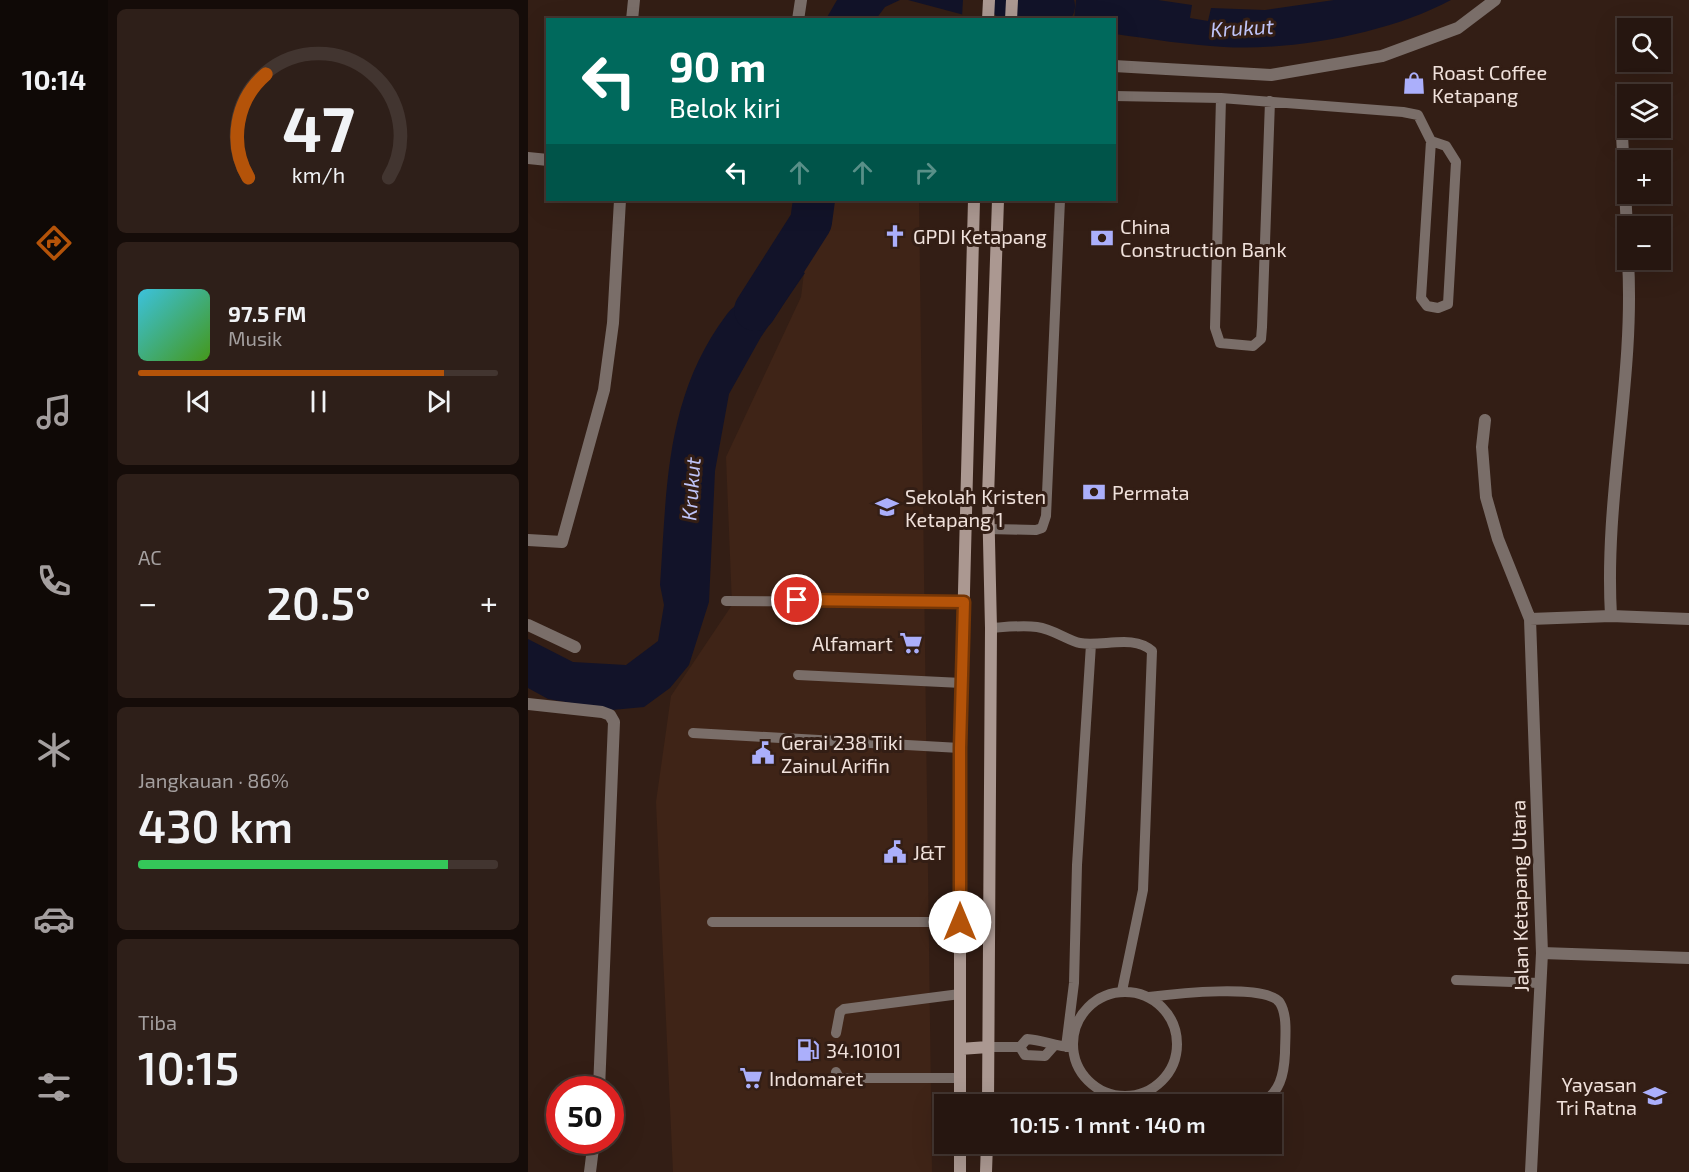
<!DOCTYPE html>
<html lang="id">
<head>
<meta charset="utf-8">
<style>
  :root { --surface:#261610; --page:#2e1f19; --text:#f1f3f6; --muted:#a49f9f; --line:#423530; --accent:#b45309 }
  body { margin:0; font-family:"Exo 2",sans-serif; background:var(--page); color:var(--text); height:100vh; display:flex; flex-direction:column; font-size:22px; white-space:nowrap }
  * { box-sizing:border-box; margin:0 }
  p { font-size:20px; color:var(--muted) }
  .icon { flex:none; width:33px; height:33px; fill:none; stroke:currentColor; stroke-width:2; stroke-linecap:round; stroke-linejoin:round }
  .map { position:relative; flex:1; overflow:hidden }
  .drawer { display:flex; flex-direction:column; gap:9px; padding:9px; background:#150c09; width:420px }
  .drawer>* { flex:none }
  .top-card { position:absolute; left:18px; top:18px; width:570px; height:183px; border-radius:0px; box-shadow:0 6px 24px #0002,0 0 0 2px var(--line); background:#00695c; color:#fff; overflow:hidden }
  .fabs { position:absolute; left:1089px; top:18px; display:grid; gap:12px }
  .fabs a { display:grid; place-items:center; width:54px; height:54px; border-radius:0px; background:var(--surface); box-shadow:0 6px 24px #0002,0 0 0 2px var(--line); font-size:30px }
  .speed { position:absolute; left:18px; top:1076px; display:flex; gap:12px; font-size:30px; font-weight:700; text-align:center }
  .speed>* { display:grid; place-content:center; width:78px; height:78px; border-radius:50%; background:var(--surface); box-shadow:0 6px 24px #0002,0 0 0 2px var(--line); line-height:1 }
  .speed .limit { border:9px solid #d22; background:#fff; color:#111 }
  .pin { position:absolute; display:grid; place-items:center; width:51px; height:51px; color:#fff; margin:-26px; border:3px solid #fff; border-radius:50%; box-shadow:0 2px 6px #0007 }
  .me { position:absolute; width:66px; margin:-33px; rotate:0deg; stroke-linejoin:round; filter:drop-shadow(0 0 4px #0008) }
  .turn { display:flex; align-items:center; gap:21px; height:126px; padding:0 24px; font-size:27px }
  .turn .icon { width:78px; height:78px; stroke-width:2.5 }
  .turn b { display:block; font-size:42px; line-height:51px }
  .lanes { display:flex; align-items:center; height:57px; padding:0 24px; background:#0003; justify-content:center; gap:30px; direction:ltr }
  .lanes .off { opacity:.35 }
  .big { font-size:45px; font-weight:600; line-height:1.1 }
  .drawer .card { flex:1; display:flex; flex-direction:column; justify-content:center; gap:9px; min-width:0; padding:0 21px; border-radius:9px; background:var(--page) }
  .drawer .dial { align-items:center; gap:0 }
  .dial svg { height:156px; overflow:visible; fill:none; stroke:var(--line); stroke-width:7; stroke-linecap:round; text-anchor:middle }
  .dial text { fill:var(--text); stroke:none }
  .song { display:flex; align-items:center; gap:18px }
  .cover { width:72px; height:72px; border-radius:9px; background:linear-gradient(135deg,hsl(190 70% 55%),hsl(100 70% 35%)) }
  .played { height:6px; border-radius:3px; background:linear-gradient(90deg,var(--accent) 85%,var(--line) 85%) }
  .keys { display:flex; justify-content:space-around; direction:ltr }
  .heat { display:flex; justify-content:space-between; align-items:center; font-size:33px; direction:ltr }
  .charge { height:9px; border-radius:4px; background:linear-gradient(90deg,#34c759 86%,var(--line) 0) }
  .trip { position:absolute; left:406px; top:1094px; width:348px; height:60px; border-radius:0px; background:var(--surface); box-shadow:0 6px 24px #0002,0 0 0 2px var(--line); font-weight:600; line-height:60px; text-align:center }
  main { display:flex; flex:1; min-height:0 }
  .menu { display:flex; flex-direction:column; width:108px; justify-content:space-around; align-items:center; background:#0f0906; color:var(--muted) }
  .menu .icon { width:42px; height:42px }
  .menu .active { color:var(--accent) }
  .menu b { font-size:27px; color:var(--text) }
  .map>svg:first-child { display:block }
  .built { fill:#3f2417 }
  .water { fill:#121329 }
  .pier { fill:#331e15 }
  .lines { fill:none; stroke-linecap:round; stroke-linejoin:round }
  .river { stroke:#121329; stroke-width:42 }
  .service { stroke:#7a6e69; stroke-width:10 }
  .minor { stroke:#7a6e69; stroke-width:12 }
  .tertiary { stroke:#7a6e69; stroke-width:12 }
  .secondary { stroke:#ab9891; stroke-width:12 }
  .route-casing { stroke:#753606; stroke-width:15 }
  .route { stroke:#b45309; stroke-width:10 }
  .labels { text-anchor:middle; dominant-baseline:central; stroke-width:6; stroke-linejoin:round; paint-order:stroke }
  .poi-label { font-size:20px; fill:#f0e1db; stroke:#331e15; text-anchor:start }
  .street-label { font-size:20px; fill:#f0e1db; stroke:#331e15 }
  .water-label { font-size:21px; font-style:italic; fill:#bfc4f8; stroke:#331e15 }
</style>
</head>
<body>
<main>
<nav class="menu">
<b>10:14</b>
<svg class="icon active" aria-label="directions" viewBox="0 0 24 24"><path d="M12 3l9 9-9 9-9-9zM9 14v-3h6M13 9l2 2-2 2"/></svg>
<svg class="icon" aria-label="music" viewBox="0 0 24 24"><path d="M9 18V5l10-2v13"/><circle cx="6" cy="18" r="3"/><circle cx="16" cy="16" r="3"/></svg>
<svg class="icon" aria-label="phone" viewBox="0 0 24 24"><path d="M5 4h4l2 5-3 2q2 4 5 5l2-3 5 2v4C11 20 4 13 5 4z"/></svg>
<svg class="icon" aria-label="climate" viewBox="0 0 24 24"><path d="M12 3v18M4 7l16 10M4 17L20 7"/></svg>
<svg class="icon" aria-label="car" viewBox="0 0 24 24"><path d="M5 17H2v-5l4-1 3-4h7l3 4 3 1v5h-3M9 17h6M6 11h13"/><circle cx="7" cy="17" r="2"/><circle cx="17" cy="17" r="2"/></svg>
<svg class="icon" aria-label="filters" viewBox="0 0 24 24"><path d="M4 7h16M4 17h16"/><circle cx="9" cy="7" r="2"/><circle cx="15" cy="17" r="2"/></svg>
</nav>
<section class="drawer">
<div class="card dial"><svg viewBox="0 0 100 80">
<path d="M14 69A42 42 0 1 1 86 69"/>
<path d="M14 69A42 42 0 0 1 23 16" stroke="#b45309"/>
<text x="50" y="56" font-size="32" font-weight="700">47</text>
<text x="50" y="72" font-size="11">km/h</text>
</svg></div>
<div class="card">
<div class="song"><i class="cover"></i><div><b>97.5 FM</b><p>Musik</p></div></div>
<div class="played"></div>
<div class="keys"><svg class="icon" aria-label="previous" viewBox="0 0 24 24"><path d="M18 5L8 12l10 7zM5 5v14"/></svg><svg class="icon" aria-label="pause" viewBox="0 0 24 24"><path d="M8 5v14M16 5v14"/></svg><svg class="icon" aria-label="next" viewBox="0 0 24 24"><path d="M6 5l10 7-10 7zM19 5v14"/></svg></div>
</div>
<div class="card"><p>AC</p>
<div class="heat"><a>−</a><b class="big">20.5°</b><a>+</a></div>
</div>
<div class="card"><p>Jangkauan · 86%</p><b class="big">430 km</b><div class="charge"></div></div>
<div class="card"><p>Tiba</p><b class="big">10:15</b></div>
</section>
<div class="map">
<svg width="1161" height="1172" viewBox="0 0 1161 1172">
  <rect width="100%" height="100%" fill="#331e15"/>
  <path class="built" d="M285,200H391L404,1172H145L128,802L143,696L204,605L198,457L273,297Z"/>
  <path class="water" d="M309,0H372L357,7L348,19H298Z
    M380,0H451V19Z
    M548,0H630L664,5L662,18L680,21L683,8L737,10L806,0H923C862,33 765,51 696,47C660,45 623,39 587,34L586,20H546Z
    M251,258L277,273L233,337L201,394L187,471L181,602L161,665L142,688L116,707L84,710L20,699L0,688V639L45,662L98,665L130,641L136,605L132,585C139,487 137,396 199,314C208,302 225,296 235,285C242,278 246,266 251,258Z"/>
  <path class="pier" d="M435,0H454L453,20L434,17Z"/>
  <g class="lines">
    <path class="river" d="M482,0L526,6
      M227,310L283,222L286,200"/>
    <path class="service" d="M586,96L693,98L687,328L692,343L725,346L733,339L734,327L742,101
      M693,98L875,112L890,115L903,141L893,298L899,306L910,308L920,304L928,162L918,146L903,141
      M460,529L508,530L514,528L518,516L532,200
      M198,601L436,602
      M463,628C478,627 495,625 509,627C525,629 541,641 552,643C574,647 606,634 624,651L615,890L594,991
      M270,675L434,683
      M165,733L432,748
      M184,922H432
      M928,980L1013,983
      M545 1044a52 52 0 1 1 104 0a52 52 0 1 1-104 0Z
      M621,997C644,994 741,983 752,1003C760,1016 757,1038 757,1053C756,1075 752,1093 732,1104
      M308,1033L312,1012L316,1009L432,994
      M460,1047H492L499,1039C516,1040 527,1047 545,1047
      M492,1047L497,1055L517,1056L525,1047
      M538,1047L546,983L549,865L563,644
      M308,1072L311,1078H432
      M611,1095L674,1104"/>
    <path class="minor" d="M104,20L106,0
      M270,20L273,0
      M586,66L743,75L854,56L930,28L967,0
      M1093,117L1100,246
      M0,158L20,160
      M957,420L954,447L958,497L970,539L1002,619L1014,953
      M0,540L34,542L76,390L85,323L92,200
      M1083,616C1076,496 1107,379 1100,260
      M1002,619L1083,616L1161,619
      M0,625L47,647
      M0,704L74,712L82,715L86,722L71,1089
      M62,1172L66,1140"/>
    <path class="tertiary" d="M1003,1172L1014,953L1161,958"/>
    <path class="secondary" d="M460,20L461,0
      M483,20L484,0
      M432,1049L460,1047
      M432,1104V748L446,200
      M460,1104L463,628L460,497L470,200
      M432,1172V1143
      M458,1172L459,1143"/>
  </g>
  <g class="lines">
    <g class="route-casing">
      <path id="route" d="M269,600L436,602L432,748V922"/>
    </g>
    <use href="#route" class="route"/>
  </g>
  <defs>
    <g id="shop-bare" transform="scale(1.8)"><path d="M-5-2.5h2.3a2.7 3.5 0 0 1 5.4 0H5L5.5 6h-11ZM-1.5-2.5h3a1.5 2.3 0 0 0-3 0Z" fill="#abaffb" stroke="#331e15" stroke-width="2.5" paint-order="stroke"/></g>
    <g id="church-bare" transform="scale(1.8)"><path d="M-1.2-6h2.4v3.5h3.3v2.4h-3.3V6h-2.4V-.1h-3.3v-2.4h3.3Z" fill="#abaffb" stroke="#331e15" stroke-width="2.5" paint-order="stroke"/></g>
    <g id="bank-bare" transform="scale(1.8)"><path d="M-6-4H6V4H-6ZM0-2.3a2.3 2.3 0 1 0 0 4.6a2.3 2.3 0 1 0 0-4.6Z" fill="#abaffb" stroke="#331e15" stroke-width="2.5" paint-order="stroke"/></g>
    <g id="school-bare" transform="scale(1.8)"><path d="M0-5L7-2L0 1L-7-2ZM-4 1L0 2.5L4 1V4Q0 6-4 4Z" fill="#abaffb" stroke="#331e15" stroke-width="2.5" paint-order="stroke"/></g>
    <g id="supermarket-bare" transform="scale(1.8)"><path d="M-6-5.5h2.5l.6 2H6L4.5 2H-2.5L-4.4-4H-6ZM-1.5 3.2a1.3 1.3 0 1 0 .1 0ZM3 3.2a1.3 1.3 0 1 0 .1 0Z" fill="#abaffb" stroke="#331e15" stroke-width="2.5" paint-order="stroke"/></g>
    <g id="civic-bare" transform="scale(1.8)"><path d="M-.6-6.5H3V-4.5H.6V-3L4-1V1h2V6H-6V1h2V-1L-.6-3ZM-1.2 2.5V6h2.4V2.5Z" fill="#abaffb" stroke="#331e15" stroke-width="2.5" paint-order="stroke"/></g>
    <g id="fuel-bare" transform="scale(1.8)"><path d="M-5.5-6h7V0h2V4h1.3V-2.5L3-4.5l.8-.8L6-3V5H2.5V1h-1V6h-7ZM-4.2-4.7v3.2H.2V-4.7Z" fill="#abaffb" stroke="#331e15" stroke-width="2.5" paint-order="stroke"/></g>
  </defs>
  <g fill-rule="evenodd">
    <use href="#shop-bare" x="886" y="83"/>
    <use href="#church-bare" x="367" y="236"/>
    <use href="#bank-bare" x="574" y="238"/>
    <use href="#bank-bare" x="566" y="492"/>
    <use href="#school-bare" x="359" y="507"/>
    <use href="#supermarket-bare" x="383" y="643"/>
    <use href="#civic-bare" x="235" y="753"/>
    <use href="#civic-bare" x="367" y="852"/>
    <use href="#fuel-bare" x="280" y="1050"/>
    <use href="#supermarket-bare" x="223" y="1078"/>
    <use href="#school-bare" x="1127" y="1096"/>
  </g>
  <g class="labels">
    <g class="poi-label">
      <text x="904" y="72">Roast Coffee<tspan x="904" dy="23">Ketapang</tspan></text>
      <text x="592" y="226">China<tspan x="592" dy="23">Construction Bank</tspan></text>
      <text x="385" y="236">GPDI Ketapang</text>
      <text x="584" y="492">Permata</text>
      <text x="377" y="496">Sekolah Kristen<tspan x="377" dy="23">Ketapang 1</tspan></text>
      <text x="365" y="643" text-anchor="end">Alfamart</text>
      <text x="253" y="742">Gerai 238 Tiki<tspan x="253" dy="23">Zainul Arifin</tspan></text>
      <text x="385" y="852">J&amp;T</text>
      <text x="298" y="1050">34.10101</text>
      <text x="241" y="1078">Indomaret</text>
      <text x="1109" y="1084" text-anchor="end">Yayasan<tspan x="1109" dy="23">Tri Ratna</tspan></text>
    </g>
    <g class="street-label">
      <text transform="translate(991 896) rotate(-91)">Jalan Ketapang Utara</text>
    </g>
    <g class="water-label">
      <text transform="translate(714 27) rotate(-3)">Krukut</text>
      <text transform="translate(162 489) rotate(-86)">Krukut</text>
    </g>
  </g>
</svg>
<div class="fabs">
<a><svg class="icon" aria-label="search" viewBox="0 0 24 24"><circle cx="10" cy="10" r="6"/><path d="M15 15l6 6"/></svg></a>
<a><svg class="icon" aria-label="layers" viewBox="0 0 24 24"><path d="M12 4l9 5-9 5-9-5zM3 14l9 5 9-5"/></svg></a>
<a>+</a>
<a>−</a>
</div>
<div class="speed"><div class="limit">50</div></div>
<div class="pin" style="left:269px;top:600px;background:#d93025"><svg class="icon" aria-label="arrive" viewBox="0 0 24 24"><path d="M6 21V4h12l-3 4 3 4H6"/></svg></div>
<svg class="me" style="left:432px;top:922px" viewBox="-20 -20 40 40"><circle r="19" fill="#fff"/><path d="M0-13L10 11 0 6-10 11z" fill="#b45309"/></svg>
<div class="trip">10:15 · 1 mnt · 140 m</div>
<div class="top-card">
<div class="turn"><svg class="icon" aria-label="left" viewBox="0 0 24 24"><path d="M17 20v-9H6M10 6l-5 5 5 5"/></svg><div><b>90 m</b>Belok kiri</div></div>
<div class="lanes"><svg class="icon" aria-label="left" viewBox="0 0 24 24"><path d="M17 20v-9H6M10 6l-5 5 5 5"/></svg><svg class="icon off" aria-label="ahead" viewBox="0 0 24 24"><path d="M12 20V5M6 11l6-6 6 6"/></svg><svg class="icon off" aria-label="ahead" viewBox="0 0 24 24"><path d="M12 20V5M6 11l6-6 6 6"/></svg><svg class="icon off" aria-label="right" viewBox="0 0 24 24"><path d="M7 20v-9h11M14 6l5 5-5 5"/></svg></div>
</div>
</div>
</main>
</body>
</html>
